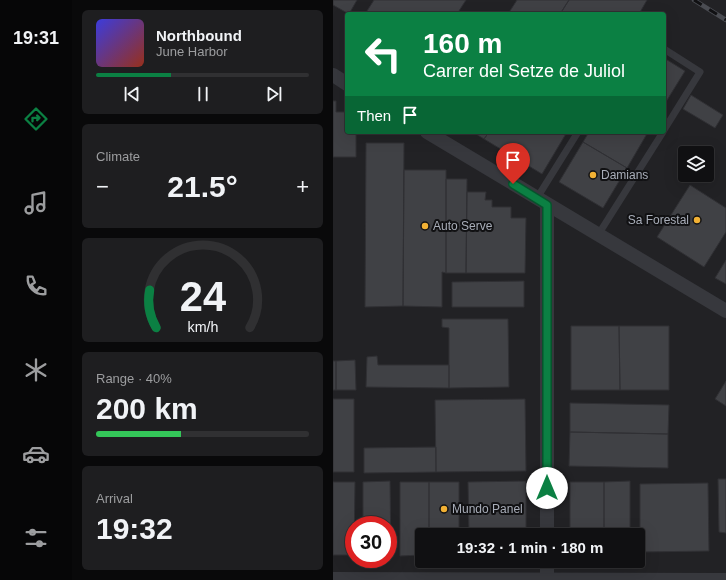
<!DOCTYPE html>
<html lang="en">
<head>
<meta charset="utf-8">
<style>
  :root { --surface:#101012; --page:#1e1e20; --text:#f1f3f6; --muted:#9c9d9f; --line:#303032; --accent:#0b8043 }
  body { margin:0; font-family:Arial,sans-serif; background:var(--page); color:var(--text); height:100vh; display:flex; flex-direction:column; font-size:15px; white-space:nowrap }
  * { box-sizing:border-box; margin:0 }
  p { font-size:13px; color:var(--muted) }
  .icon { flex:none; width:22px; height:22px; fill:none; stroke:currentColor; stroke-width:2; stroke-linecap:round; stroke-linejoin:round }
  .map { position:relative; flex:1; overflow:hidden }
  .side { display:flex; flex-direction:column; gap:10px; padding:10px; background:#09090a; width:261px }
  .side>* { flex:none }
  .guide { position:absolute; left:12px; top:12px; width:321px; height:122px; border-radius:4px; box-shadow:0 4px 16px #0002,0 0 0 1px var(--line); background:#0b8043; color:#fff; overflow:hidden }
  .fabs { position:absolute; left:345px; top:146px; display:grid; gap:8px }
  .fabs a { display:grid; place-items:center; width:36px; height:36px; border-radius:4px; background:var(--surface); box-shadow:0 4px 16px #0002,0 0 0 1px var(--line); font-size:20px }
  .speed { position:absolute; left:12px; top:516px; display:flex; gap:8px; font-size:20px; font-weight:700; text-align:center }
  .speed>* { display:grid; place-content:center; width:52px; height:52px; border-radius:50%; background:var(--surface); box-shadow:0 4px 16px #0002,0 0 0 1px var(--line); line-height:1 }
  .speed .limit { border:6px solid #d22; background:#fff; color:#111 }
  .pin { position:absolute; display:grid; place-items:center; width:34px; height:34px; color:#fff; margin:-41px -17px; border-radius:50% 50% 50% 0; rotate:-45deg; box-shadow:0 0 4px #0007 }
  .pin .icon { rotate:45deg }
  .me { position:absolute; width:44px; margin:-22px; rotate:0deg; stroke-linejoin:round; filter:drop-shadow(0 0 3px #0008) }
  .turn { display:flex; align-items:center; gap:14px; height:84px; padding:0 12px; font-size:18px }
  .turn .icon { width:52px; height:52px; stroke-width:2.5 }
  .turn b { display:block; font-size:28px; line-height:34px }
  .then { display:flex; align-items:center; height:38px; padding:0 12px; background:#0003; gap:8px; font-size:15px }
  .big { font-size:30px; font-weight:700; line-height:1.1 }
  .side .tile { flex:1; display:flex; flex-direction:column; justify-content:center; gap:6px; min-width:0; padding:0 14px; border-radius:6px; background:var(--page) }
  .side .dial { align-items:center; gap:0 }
  .dial svg { height:104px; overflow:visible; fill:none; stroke:var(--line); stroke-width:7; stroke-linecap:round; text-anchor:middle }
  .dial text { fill:var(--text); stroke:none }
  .song { display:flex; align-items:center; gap:12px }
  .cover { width:48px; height:48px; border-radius:6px; background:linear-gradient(135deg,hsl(240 70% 55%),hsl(10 70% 35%)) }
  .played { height:4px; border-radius:2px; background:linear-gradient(90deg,var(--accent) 35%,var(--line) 35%) }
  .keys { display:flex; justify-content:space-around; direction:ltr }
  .heat { display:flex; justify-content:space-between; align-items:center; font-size:22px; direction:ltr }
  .charge { height:6px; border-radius:3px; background:linear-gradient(90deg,#34c759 40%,var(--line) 0) }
  .trip { position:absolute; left:82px; top:528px; width:230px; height:40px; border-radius:4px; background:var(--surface); box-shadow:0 4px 16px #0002,0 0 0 1px var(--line); font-weight:700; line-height:40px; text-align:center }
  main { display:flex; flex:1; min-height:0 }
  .tab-bar { display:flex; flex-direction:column; width:72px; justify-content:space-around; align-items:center; background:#060607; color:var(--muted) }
  .tab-bar .icon { width:28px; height:28px }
  .tab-bar .active { color:var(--accent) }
  .tab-bar b { font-size:18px; color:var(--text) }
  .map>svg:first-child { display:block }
  .built { fill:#222225; fill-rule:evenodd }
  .building { fill:#404145; stroke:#303034 }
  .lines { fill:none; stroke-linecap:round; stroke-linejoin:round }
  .service { stroke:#37383d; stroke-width:7 }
  .minor { stroke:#37383d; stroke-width:14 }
  .rail-casing { stroke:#4a4c52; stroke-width:4.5 }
  .rail { stroke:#111113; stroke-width:3; stroke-dasharray:9; stroke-linecap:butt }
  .route-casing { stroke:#07532c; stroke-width:10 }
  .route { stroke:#0b8043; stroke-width:7 }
  .poi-dot { fill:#f2b134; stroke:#111113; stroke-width:1.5 }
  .labels { text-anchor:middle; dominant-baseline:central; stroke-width:4; stroke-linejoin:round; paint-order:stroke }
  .poi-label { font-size:12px; fill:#a8adb8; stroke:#111113; text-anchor:start }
</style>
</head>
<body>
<main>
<nav class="tab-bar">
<b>19:31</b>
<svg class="icon active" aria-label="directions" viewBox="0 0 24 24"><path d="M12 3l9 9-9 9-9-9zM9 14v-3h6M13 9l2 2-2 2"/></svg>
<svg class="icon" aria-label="music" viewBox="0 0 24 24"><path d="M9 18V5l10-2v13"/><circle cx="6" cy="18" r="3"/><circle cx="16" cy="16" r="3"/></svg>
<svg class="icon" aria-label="phone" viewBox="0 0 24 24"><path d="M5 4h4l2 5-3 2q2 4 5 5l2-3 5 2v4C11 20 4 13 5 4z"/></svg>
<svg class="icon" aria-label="climate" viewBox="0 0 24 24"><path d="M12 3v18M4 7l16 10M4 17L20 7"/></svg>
<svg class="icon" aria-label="car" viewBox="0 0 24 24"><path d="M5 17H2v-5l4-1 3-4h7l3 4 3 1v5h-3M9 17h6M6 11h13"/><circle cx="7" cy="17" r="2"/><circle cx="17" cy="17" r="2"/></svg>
<svg class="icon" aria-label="filters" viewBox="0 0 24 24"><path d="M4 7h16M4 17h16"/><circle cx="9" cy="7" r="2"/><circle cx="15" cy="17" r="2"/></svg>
</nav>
<section class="side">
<div class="tile">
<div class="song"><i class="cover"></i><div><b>Northbound</b><p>June Harbor</p></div></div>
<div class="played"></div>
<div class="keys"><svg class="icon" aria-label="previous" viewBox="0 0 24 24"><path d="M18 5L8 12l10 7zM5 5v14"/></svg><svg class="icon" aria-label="pause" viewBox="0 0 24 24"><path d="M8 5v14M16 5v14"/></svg><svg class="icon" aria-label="next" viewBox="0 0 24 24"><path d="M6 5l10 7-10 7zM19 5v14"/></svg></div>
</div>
<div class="tile"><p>Climate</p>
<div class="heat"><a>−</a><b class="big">21.5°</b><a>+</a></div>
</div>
<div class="tile dial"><svg viewBox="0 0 100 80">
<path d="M14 69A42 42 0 1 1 86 69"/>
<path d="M14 69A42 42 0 0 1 9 40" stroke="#0b8043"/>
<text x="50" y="56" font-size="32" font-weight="700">24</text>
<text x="50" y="72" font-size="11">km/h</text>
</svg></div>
<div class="tile"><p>Range · 40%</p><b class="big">200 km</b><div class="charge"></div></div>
<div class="tile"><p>Arrival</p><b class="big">19:32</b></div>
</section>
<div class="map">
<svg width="393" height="580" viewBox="0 0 393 580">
  <rect width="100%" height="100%" fill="#161618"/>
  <path class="built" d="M0,0H393V580H0ZM14,14H331V132H14ZM352,153H374V175H352ZM21,525H55V559H21ZM89,535H305V561H89Z"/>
  <path class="building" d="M0,0H24L16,14L0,5Z
    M41,0H133L124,14H32Z
    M184,0H236L227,14H175Z
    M236,0H314L306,14H227Z
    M331,58L352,71L331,105Z
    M358,95L390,115L382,128L350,109Z
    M0,101H3V112H14V132H23V157H0Z
    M140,132H156L151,139Z
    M156,132H234L209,174L151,139Z
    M256,132H315L294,168L250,142Z
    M250,142L294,168L270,208L226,182Z
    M33,143H71L70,306L32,307Z
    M71,170H113V273L109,272V307L70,306Z
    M113,179H134L133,273H113Z
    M357,185L393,208V232L371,267L324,237Z
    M134,192H153L152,200H159V207H178V218H193L192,273H133Z
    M393,260V284L382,278Z
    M191,281V307H119V282Z
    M109,319H175L176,387L116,388V328L109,327Z
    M238,326H286L287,390H238Z
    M286,326H336V390H287Z
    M44,356L45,365H116V388L33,387L34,357Z
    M22,360L23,390H3V361Z
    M0,361H3V390H0Z
    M393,381V406L382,399Z
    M0,399H21V472H0Z
    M192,399L193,471L103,472L102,400Z
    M237,403L336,405L335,434L237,432Z
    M237,432L335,434V468L236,466Z
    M103,447V472L31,473V448Z
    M385,479H393V533L386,532Z
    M57,481L58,555H55V525H30V482Z
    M193,481V535H136L135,482Z
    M297,481V535H271V482Z
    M0,482H22L21,555H0Z
    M67,482H96V535H89V555L67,556Z
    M96,482H126V535H96Z
    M237,482H271V535H237Z
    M375,483L376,551L307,552V484Z"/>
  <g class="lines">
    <path class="service" d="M331,49L367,72L331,130
      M204,198L245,132
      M265,235L330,132"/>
    <path class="minor" d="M0,75L14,84
      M94,132L393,311
      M214,535V205
      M0,579L393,580
      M214,580V561"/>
    <g class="rail-casing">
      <path id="rail" d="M361,0L393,20"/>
    </g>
    <use href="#rail" class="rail"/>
  </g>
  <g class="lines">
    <g class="route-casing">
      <path id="route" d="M180,184L214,205V488"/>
    </g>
    <use href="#route" class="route"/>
  </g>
  <g class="poi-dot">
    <circle cx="260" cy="175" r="4"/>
    <circle cx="364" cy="220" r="4"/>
    <circle cx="92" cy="226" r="4"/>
    <circle cx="111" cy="509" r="4"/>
  </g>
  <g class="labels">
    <g class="poi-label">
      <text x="268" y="175">Damians</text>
      <text x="356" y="220" text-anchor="end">Sa Forestal</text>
      <text x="100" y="226">Auto Serve</text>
      <text x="119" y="509">Mundo Panel</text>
    </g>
  </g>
</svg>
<div class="fabs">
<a><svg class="icon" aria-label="layers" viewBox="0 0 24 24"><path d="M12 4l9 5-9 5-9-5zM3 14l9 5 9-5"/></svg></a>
</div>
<div class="speed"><div class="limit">30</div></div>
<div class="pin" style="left:180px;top:184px;background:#d93025"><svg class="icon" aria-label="arrive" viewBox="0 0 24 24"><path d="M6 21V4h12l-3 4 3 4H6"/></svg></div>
<svg class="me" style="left:214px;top:488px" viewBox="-20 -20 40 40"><circle r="19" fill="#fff"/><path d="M0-13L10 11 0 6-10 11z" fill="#0b8043"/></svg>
<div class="trip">19:32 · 1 min · 180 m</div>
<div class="guide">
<div class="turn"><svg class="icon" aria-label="left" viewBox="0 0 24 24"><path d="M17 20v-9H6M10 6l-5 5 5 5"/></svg><div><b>160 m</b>Carrer del Setze de Juliol</div></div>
<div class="then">Then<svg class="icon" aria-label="arrive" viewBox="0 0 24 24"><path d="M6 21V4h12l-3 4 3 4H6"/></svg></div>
</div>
</div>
</main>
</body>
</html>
